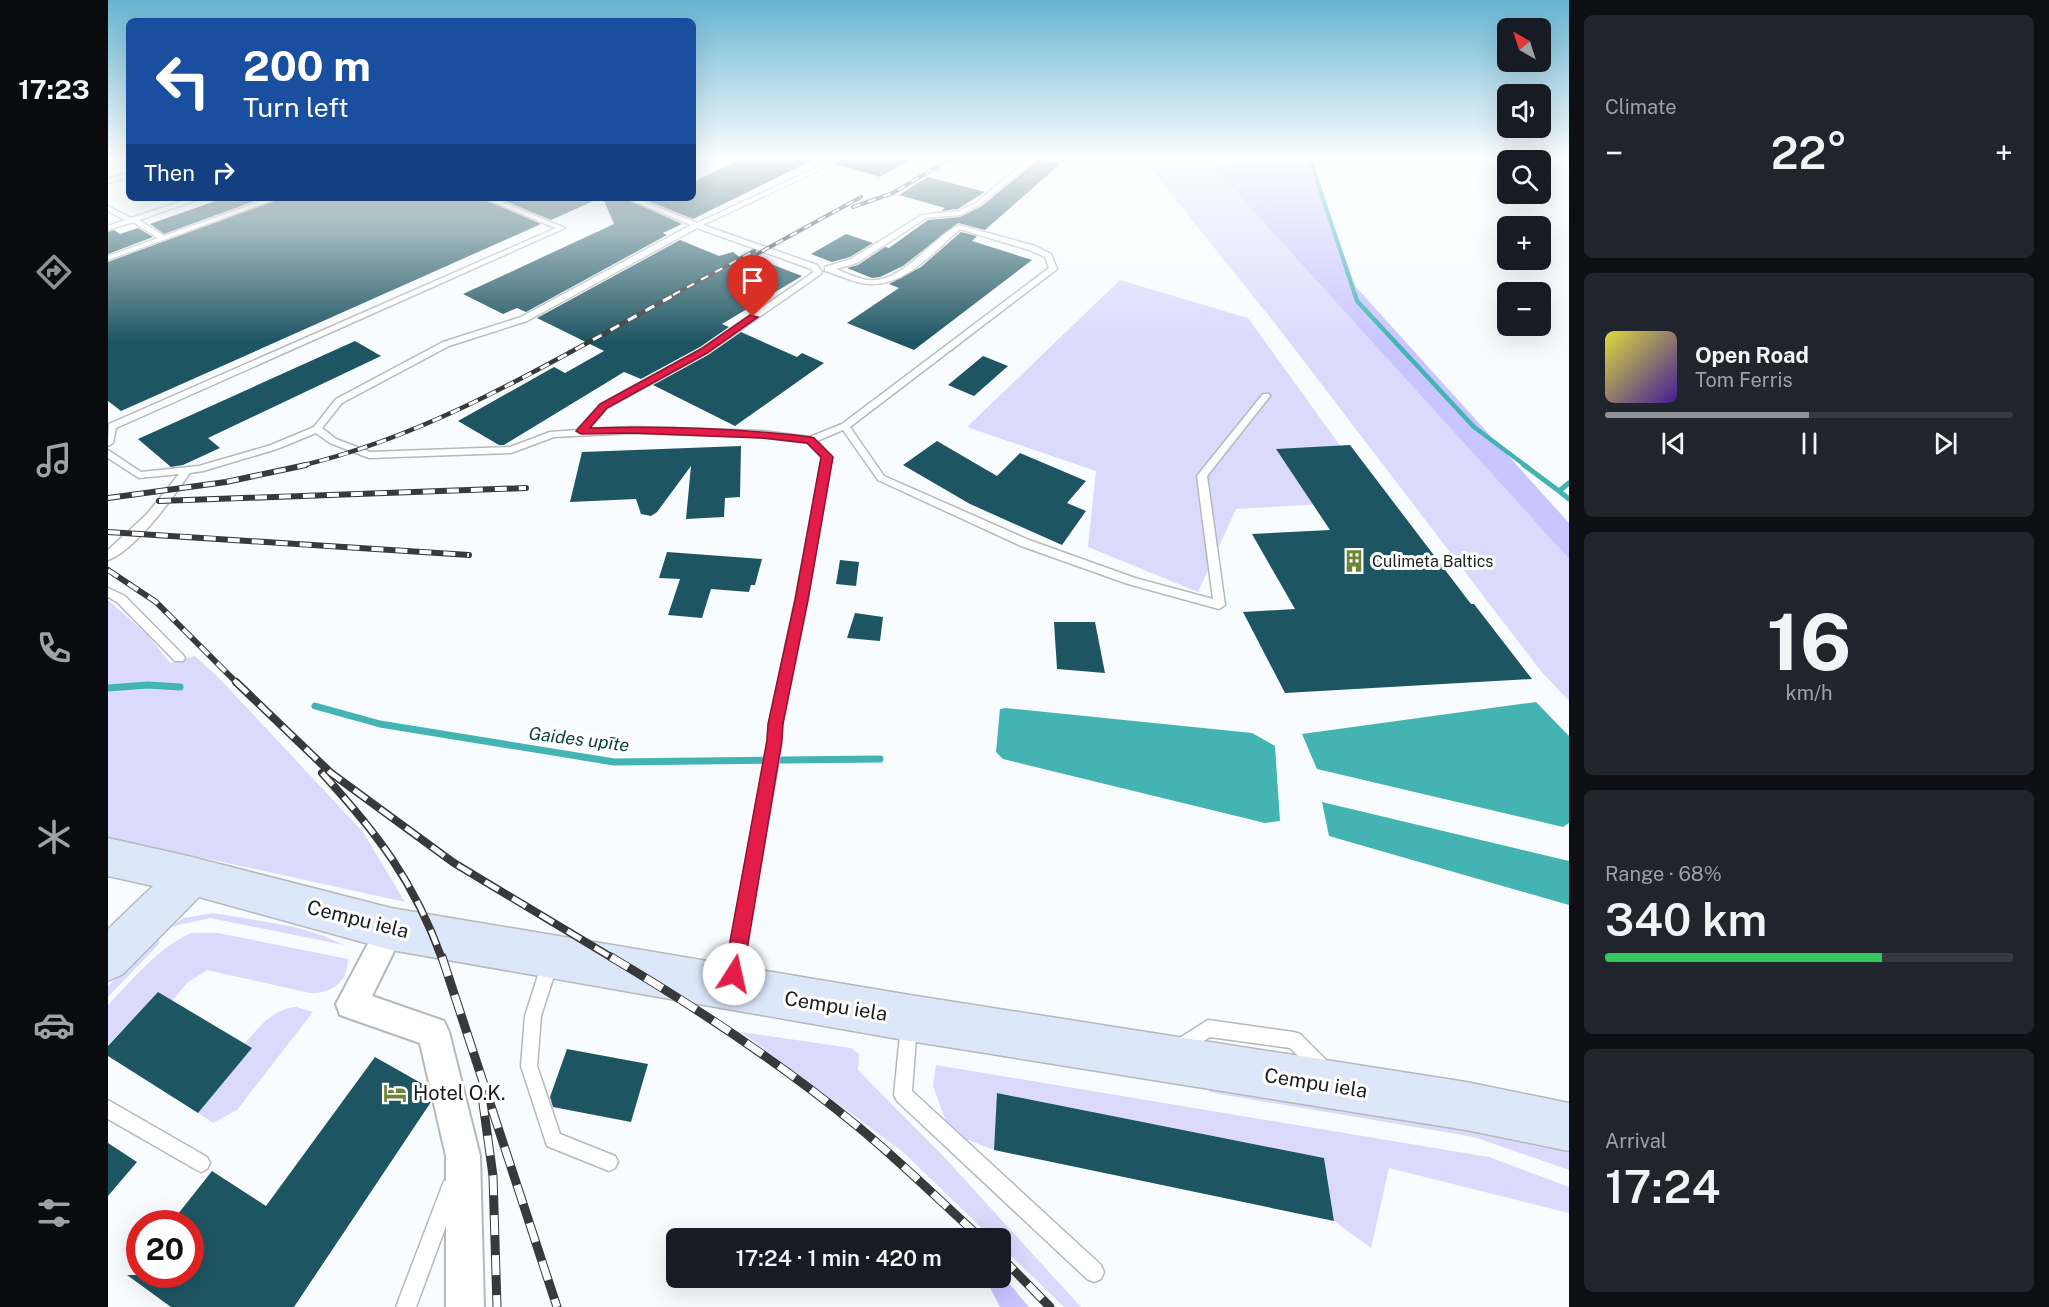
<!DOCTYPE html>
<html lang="en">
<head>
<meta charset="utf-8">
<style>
  :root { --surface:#171b24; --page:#20242c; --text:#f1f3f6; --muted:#9ea1a6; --line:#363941; --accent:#8c9099 }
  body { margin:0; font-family:"Public Sans",sans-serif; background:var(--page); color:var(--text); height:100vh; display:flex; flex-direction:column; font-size:22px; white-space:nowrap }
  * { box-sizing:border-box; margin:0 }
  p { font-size:20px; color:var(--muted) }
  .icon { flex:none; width:33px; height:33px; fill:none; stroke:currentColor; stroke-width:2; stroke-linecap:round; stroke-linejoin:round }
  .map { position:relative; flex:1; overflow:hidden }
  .panel { display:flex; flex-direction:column; gap:15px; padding:15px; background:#0d0f14; width:480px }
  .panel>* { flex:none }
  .top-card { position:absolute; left:18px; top:18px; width:570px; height:183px; border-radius:9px; box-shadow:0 6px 24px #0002; background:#1a4fa0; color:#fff; overflow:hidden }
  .needle { width:39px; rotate:321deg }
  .controls { position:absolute; left:1389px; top:18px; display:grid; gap:12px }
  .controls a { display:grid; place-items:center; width:54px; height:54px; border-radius:9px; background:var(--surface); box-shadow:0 6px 24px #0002; font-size:30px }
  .speed { position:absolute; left:18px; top:1210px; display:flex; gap:12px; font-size:30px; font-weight:700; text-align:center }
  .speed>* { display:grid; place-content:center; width:78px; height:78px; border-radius:50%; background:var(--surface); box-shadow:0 6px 24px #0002; line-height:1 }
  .speed .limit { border:9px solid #d22; background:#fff; color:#111 }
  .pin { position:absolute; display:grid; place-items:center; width:51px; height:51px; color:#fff; margin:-62px -26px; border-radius:50% 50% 50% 0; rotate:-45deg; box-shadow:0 0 6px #0007 }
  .pin .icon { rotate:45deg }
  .me { position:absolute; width:66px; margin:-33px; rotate:10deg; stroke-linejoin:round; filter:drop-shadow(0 0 4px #0008) }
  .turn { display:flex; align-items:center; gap:21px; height:126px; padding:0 18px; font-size:27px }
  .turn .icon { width:78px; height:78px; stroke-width:2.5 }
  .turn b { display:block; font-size:42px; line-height:51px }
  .then { display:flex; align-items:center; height:57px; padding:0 18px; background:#0003; gap:12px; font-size:22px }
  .big { font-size:45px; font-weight:600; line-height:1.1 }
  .panel .card { flex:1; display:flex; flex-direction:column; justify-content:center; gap:9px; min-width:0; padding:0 21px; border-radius:9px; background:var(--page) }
  .panel .dial { align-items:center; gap:0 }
  .dial b { font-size:78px; line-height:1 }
  .song { display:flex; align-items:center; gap:18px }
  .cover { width:72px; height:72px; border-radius:9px; background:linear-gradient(135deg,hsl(60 70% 55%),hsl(260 70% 35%)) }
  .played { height:6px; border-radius:3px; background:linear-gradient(90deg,var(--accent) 50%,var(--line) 50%) }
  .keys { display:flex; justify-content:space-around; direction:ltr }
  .heat { display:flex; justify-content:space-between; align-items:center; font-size:33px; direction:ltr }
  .charge { height:9px; border-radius:4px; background:linear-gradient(90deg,#34c759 68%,var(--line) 0) }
  .trip { position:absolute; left:558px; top:1228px; width:345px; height:60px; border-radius:9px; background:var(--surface); box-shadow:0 6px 24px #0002; font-weight:600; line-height:60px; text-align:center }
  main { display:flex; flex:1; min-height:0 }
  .tab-bar { display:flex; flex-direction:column; width:108px; justify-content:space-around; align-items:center; background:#090b0e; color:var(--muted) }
  .tab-bar .icon { width:42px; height:42px }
  .tab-bar .on { color:var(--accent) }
  .tab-bar b { font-size:27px; color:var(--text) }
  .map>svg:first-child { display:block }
  .green { fill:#dbdafd }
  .forest { fill:#c9c5ff }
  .water { fill:#43b4b1 }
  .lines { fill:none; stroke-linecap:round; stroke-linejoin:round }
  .stream-far3 { stroke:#43b4b1; stroke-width:4 }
  .stream-far2 { stroke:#43b4b1; stroke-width:4.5 }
  .stream-far1 { stroke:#43b4b1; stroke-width:5 }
  .stream { stroke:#43b4b1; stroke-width:7 }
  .building { fill:#1e5562 }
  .lane-casing { stroke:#b6b9bc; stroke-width:3 }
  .street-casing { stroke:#b6b9bc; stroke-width:4 }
  .secondary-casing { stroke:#b6b9bc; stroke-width:3 }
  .lane { fill:#fff; fill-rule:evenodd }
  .street { fill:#fff; fill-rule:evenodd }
  .secondary { fill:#dde7fa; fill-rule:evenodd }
  .rail-far4-casing { stroke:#37393a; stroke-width:4 }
  .rail-far3-casing { stroke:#37393a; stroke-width:4.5 }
  .rail-far2-casing { stroke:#37393a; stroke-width:6 }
  .rail-far1-casing { stroke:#37393a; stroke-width:8 }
  .rail-casing { stroke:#37393a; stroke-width:9 }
  .rail-far4 { stroke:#fff; stroke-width:2; stroke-dasharray:8; stroke-linecap:butt }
  .rail-far3 { stroke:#fff; stroke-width:3; stroke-dasharray:10; stroke-linecap:butt }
  .rail-far2 { stroke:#fff; stroke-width:4; stroke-dasharray:12; stroke-linecap:butt }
  .rail-far1 { stroke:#fff; stroke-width:5; stroke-dasharray:16; stroke-linecap:butt }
  .rail { stroke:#fff; stroke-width:7; stroke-dasharray:20; stroke-linecap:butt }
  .route { fill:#e11d48; stroke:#92132f; stroke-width:1.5 }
  .labels { text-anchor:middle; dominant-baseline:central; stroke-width:6; stroke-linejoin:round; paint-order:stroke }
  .poi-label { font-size:16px; fill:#1b1c1d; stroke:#fff; text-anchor:start }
  .water-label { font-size:18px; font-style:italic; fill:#0d4140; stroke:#fff }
  .near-street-label { font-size:20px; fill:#1b1c1d; stroke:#fff }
  .near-poi-label { font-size:20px; fill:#1b1c1d; stroke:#fff; text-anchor:start }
</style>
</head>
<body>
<main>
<nav class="tab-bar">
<b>17:23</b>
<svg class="icon on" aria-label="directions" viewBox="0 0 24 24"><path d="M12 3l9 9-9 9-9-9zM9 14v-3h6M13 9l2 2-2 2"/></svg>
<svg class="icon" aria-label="music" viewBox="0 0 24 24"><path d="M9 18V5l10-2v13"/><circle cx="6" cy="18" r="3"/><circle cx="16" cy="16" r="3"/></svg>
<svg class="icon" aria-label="phone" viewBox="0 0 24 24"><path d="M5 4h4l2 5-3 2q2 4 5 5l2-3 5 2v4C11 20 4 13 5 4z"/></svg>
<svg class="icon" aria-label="climate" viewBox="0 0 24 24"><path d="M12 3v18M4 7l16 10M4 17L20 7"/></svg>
<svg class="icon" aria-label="car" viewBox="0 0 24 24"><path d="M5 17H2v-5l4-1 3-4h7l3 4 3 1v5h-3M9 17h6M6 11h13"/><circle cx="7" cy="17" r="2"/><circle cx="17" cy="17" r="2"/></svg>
<svg class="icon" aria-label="filters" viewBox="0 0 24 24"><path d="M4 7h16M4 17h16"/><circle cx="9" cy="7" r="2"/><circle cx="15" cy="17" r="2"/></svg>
</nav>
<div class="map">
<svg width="1461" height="1307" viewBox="0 0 1461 1307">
  <rect width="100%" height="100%" fill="#f8fcff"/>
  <path class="green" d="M1035,159H1098L1461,559V701L1432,670L1169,326Z
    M1012,280L1140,318L1272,501L1128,509L1090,592L980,547L988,471L859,427Z
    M0,600L39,634L62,663L87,656L111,678L255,832L297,902L101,859L0,840Z
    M105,913C148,921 197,924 236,945L102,918L62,927L76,918Z
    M83,933H110L240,959C240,982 224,994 202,993L99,970L79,983L64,1001L50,993L0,1045V1005C25,979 50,948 83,933Z
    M47,940L51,941L50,945L0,997V986Z
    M188,1007L205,1012L129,1110L105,1123L90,1113L143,1049L136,1044C152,1027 164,1009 188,1007Z
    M633,1032L743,1048L751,1054L750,1070L838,1159L973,1307H956L893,1246L892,1239H885L795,1152Z
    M828,1065L1381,1157L1461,1187V1213L1281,1168L1263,1248L1226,1221L1216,1158L890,1093L886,1150L850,1136L837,1119L825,1086Z
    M1097,1086L1461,1147V1170L1366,1137L1111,1094L1102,1092Z"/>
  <path class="forest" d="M1098,159H1200L1248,287L1461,523V559Z
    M893,1274L921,1307H892L877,1278H892Z"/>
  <path class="water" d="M1428,702L1461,736V823L1455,827L1209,769L1194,734Z
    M897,708L1144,733L1167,746L1172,821L1157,823L895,759L888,752L892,709Z
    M1214,802L1461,861V905L1221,836Z"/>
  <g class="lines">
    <path class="stream-far3" d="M1202,159L1247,295"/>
    <path class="stream-far2" d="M1247,294L1249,301L1366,427L1418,466"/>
    <path class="stream-far1" d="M1416,465L1451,491
      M1461,483L1451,491L1461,499"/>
    <path class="stream" d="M0,688L40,685L72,687
      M207,706L272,724L506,762L772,759"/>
  </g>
  <path class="building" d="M633,159H707L585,219L533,198H585V182Z
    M729,159H804L772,177L727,164Z
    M931,159L952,164L877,230L850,223L795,266L772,277L764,278L739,268L750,265L777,247L781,248L820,220L852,217L874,206Z
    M820,177L877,192L850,209L833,211L837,208L791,195Z
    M116,198H155L56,234L42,224Z
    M173,198H373L433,224L13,411L0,401V262Z
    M390,198H492L443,220Z
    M495,198H516L574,224L555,233L559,235L418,312L409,308L395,314L355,294L506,224Z
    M30,228L45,237L0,254V232L6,230L12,234Z
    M853,232L869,236L864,241L924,260L806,350L739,323L791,288L781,284L813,267Z
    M738,234L765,243L742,257L724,262L703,254Z
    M572,240L611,256L625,252L644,267L655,261L694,276L614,324L621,327L592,347L533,379L516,372L396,445H391L350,421L446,367L457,373L496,351L429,318Z
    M633,332L689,357L694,353L716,363L627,426L545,385L600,355Z
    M247,341L273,356L100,438L112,448L75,465L63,467L30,439Z
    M875,356L900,366L866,396L840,385Z
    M829,441L889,476L912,453L978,481L959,503L978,511L954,545L862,504L795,465Z
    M1242,445L1363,604H1366L1424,679L1177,693L1135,612L1187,609L1144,534L1222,530L1168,449Z
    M633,446L632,497L617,498L616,517L578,519L583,466L549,512L543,516L533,514L528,499L462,502L474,452Z
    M559,552L654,559L647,585H643L641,592L603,589L594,618L560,615L572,579L551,578Z
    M732,560L751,562L748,586L728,584Z
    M747,613L775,617L772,641L739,638Z
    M946,622H987L997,673L949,669Z
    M50,992L144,1048L90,1113L0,1056V1046Z
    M459,1049L540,1064L523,1122L445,1107L442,1097Z
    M267,1057L320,1087L323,1102L186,1307H63L19,1275H82V1224H62L104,1171L158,1206Z
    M889,1093L1216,1158L1226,1221L886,1150Z
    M0,1143L29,1162L0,1196Z"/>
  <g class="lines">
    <g class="lane-casing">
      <path id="lane" d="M597,159H606L585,170V166Z
        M720,159H727L716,168L595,225L709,265L714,272L713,274L599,353L499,408L480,429L524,427L653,431L702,437L734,424L941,268L937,257L921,250L852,229C828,250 797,286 762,284C747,284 732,275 717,271V267L743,259L814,215L851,211L869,202L920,159H927L873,204L852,215L818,218L749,263L728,269C738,273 748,278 759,280C795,284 822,239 851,225L927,246L943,254L949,269L742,427L776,476L921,540L1027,578L1105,599L1089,476L1155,394H1161L1162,396L1099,476L1117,605L1111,609L1020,584L913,546L770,480L735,430L709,441L724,457L699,601L673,724V747L632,981L630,987L624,989L618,987L616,981L659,747L661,724L687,601L714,458L700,443L653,437L524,433L446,437L403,453L261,458L222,443L208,433L169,449L95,471L82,473C65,497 28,550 0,560V550L39,514L71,474L31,478L0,458V450L33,472L91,466L163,445L206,427L228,399L335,342L413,317L583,225L518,198H527L589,223L712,166ZM589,228L703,269L706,272L593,349L493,404L469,430L442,432L402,447L262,452L228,439L214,428L234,403L341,346L419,321Z
        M21,173V177L0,183V179Z
        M84,198H94L31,220L56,236L162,198H171L0,260V256L50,238L25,222L0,230V226L17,220L0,211V206L23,218Z
        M375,198H384L457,228L8,428L5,443L0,446L1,424L448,228Z
        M0,588L17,596L75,655L77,658L75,661H67L9,602L0,597Z
        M442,955L448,957L450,963L433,1016L429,1066L452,1134L507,1156L510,1162L507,1168L501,1171L439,1146L413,1066L417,1016L434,963L436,957Z
        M801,1017L807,1019L809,1025L804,1091L993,1265L996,1272L993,1279L986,1282L979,1279L789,1101L786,1095L793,1025L795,1019Z
        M1100,1020L1186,1032L1192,1034L1220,1062L1222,1068L1220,1074L1214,1076L1208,1074L1182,1048L1102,1037L1071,1056L1065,1054L1063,1048L1065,1042Z
        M0,1100L99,1157L102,1163L99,1169L93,1172L87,1169L0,1119Z
        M343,1179L350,1181L352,1188L308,1307H288L336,1181Z"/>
    </g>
    <g class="street-casing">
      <path id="street" d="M283,915L293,919L297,929L264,996L336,1021L341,1032L372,1156L376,1307H338V1156L312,1043L232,1015L228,1004L273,919Z"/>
    </g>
    <g class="secondary-casing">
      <path id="secondary" d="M0,838L84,857L283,908L802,995L1358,1082L1461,1103V1151L1358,1130L802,1041L283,950L91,897L15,974L0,981V929L45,886L0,876Z"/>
    </g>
    <use href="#lane" class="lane"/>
    <use href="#street" class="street"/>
    <use href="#secondary" class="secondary"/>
    <g class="rail-far4-casing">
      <path id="rail-far4" d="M745,207L785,193L842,159
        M640,259L753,197
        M565,295L646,251"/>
    </g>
    <g class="rail-far3-casing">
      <path id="rail-far3" d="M192,466C328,434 446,360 568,294"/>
    </g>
    <g class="rail-far2-casing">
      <path id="rail-far2" d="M0,498L118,482L198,465
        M51,501L418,488
        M0,532L361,555
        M0,570L48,602L129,683"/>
    </g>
    <g class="rail-far1-casing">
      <path id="rail-far1" d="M128,682L223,773L346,863L506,959
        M214,773C269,833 306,881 334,959"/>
    </g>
    <g class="rail-casing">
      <path id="rail" d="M334,957L449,1307
        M503,957C589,1008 671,1062 748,1125C792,1161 832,1201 874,1239
        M374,1096L385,1176L389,1307
        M892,1256L942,1307"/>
    </g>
    <use href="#rail-far4" class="rail-far4"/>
    <use href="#rail-far3" class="rail-far3"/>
    <use href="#rail-far2" class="rail-far2"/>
    <use href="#rail-far1" class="rail-far1"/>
    <use href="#rail" class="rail"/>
  </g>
  <linearGradient id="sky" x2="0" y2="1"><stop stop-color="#66b4d2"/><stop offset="0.46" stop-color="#fcfeff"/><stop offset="1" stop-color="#fcfeff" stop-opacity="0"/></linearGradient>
  <rect width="1461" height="342" fill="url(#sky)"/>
  <path class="route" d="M642,315L650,317L599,353L499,408L482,428C555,426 630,428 703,437L706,438L725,457L700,600L675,724L674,740L635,974L632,980L626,983L619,980L616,974L659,740L660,724L687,600L713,457L699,443L653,438L524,433L473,434L468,431L492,404L593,349Z"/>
  <defs>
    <g id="building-bare" transform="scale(1.8)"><path d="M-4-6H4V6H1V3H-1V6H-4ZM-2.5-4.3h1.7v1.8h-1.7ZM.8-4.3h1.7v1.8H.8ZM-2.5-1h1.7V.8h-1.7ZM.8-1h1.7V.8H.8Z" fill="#6e8435" stroke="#fff" stroke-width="2.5" paint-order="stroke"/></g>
    <g id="hotel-bare" transform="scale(1.8)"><path d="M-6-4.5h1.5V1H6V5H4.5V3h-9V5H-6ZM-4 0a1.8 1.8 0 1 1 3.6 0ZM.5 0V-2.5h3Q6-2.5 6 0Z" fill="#6e8435" stroke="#fff" stroke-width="2.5" paint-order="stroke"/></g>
  </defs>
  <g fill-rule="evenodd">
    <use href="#building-bare" x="1246" y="561"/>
    <use href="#hotel-bare" x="287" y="1093"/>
  </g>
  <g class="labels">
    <g class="poi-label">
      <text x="1264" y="561">Culimeta Baltics</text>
    </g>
    <g class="water-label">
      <text transform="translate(471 739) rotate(7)">Gaides upīte</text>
    </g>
    <g class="near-street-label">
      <text transform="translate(250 919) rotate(14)">Cempu iela</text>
      <text transform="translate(728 1006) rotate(9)">Cempu iela</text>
      <text transform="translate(1208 1083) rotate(9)">Cempu iela</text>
    </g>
    <g class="near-poi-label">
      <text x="305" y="1093">Hotel O.K.</text>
    </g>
  </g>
</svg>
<div class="controls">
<a><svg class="needle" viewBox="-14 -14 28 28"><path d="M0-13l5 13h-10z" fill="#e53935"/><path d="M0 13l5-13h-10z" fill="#9ea1a6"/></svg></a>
<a><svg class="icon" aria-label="sound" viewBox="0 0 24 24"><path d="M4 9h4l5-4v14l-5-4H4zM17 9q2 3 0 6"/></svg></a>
<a><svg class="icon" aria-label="search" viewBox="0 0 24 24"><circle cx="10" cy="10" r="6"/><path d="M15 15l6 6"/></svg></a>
<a>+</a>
<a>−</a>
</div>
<div class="speed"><div class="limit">20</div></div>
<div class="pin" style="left:645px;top:317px;background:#d93025"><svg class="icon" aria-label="arrive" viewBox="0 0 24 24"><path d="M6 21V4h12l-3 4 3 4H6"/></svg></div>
<svg class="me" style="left:626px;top:974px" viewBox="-20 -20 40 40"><circle r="19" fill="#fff"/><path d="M0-13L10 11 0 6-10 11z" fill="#e11d48"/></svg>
<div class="trip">17:24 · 1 min · 420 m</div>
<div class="top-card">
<div class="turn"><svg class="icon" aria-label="left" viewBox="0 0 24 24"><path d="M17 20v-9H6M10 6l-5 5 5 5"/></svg><div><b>200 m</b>Turn left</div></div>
<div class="then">Then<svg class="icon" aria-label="right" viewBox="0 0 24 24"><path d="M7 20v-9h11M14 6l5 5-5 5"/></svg></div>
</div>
</div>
<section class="panel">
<div class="card"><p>Climate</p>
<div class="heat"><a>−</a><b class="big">22°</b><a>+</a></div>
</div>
<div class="card">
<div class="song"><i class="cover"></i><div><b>Open Road</b><p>Tom Ferris</p></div></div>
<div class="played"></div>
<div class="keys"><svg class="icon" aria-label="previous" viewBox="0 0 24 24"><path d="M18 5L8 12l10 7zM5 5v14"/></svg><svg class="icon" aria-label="pause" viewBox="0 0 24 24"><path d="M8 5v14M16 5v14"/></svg><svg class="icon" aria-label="next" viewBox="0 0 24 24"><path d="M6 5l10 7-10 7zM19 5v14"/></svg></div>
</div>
<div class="card dial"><b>16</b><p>km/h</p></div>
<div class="card"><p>Range · 68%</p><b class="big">340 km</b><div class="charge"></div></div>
<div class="card"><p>Arrival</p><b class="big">17:24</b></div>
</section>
</main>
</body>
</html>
